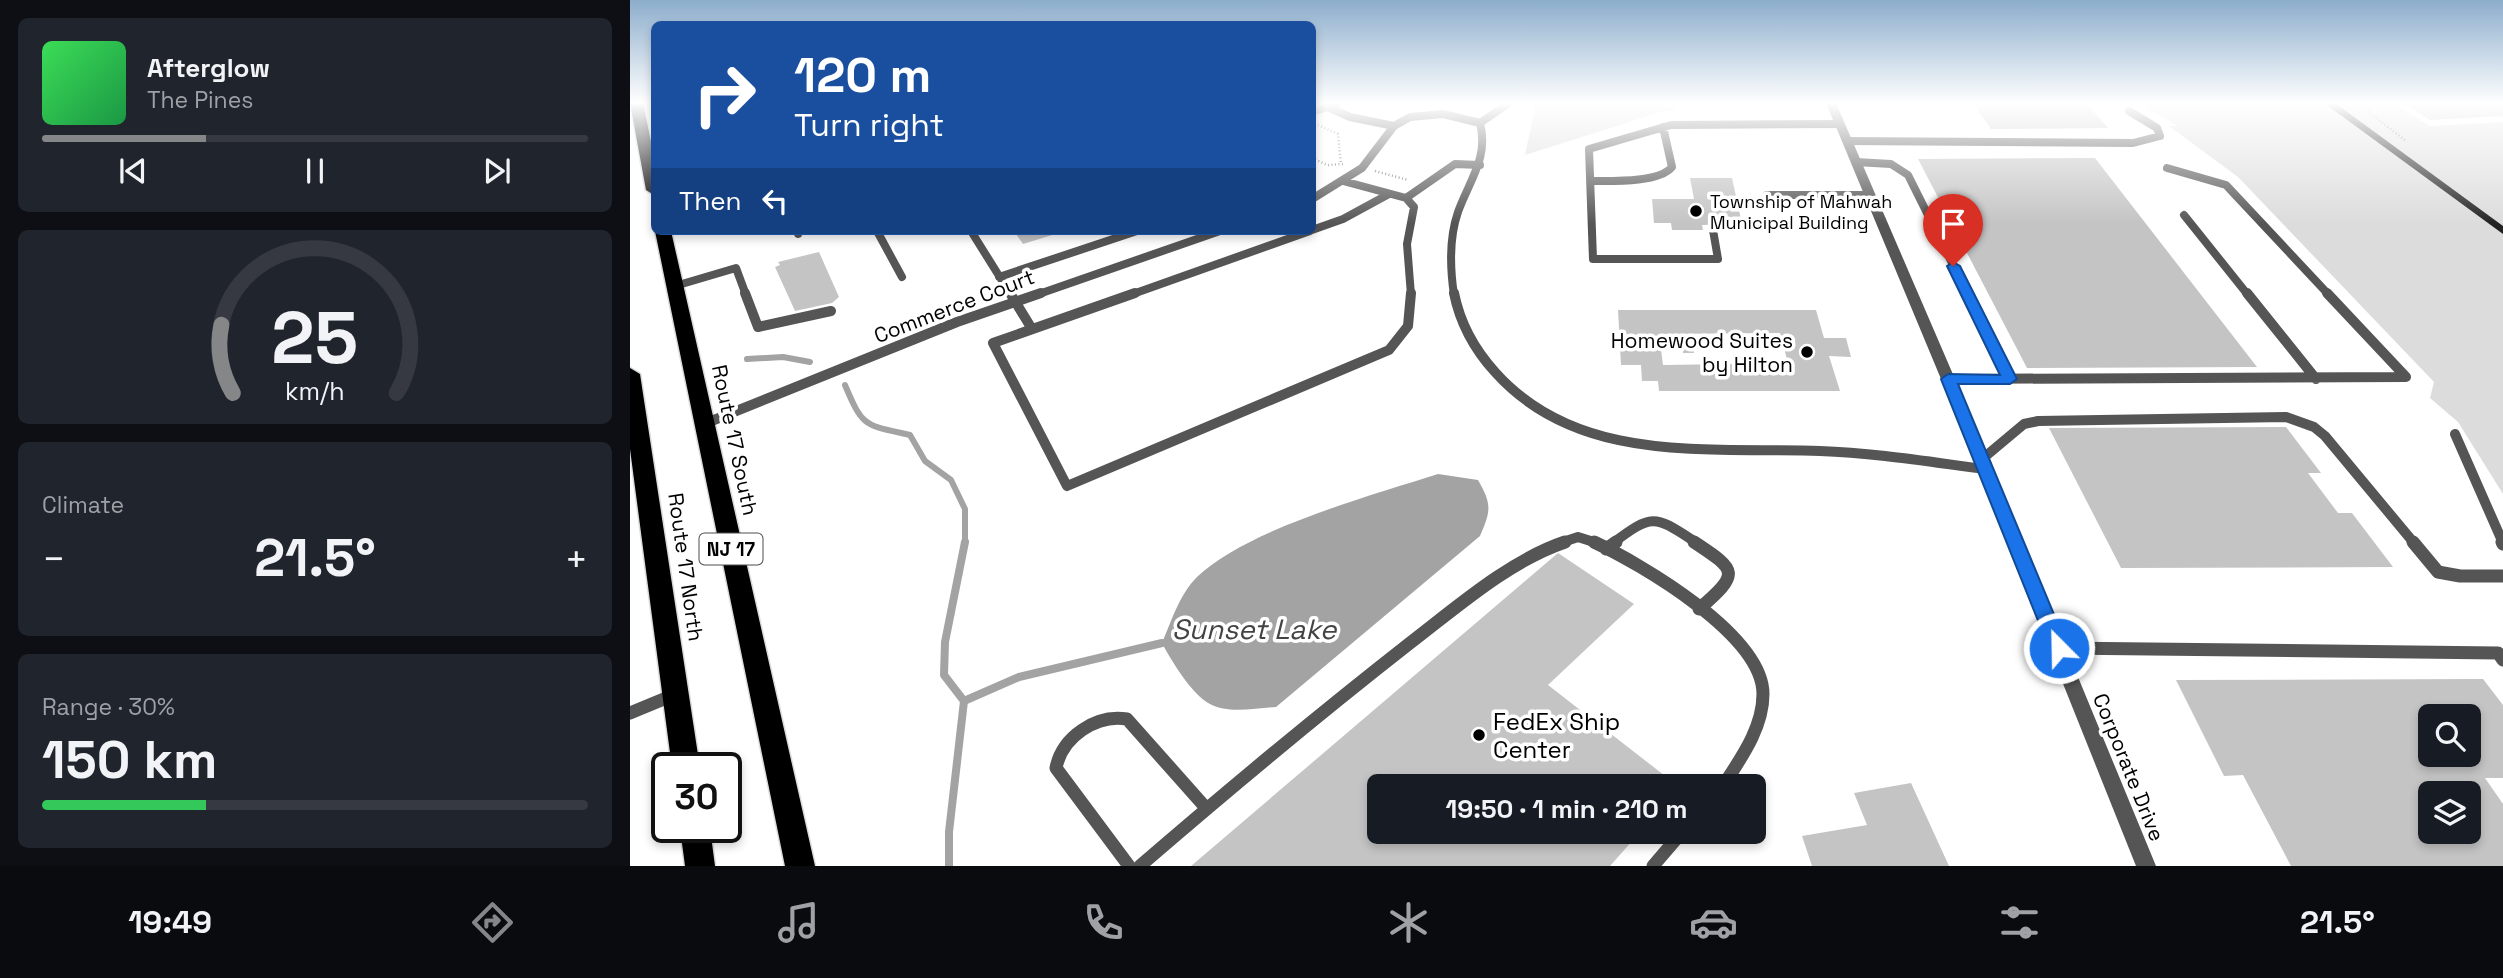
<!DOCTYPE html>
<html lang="en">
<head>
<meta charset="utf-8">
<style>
  :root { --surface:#171b24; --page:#20242c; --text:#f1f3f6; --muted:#9ea1a6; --line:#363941; --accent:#858687 }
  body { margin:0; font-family:"Space Grotesk",sans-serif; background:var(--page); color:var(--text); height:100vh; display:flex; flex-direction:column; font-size:26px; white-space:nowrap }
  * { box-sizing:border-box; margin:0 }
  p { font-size:23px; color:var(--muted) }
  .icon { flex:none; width:38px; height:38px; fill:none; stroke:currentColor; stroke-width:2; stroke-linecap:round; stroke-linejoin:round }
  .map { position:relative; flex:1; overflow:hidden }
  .drawer { display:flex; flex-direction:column; gap:18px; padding:18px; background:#0d0f14; width:630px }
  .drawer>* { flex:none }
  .guide { position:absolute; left:21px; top:21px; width:665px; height:214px; border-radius:10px; box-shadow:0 4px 10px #0003; background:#1a4fa0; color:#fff; overflow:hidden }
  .controls { position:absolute; left:1788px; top:704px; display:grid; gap:14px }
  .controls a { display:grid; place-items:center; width:63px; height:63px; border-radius:10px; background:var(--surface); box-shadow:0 4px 10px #0003; font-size:35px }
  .speed { position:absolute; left:21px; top:752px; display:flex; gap:14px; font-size:35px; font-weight:700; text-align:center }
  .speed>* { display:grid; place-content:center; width:91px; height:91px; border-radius:50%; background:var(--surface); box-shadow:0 4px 10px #0003; line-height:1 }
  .speed .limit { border:4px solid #111; border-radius:10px; background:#fff; color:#111 }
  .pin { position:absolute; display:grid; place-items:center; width:60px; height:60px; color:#fff; margin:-72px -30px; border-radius:50% 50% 50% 0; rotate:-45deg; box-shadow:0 0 7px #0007 }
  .pin .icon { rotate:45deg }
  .me { position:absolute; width:77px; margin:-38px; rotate:337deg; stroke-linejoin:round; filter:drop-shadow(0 0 5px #0008) }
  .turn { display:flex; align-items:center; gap:24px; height:147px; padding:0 28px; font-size:32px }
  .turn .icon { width:91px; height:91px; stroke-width:2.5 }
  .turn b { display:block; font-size:49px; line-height:60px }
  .then { display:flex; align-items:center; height:66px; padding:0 28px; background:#0003; gap:14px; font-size:26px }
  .big { font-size:52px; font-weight:700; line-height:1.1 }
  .drawer .card { flex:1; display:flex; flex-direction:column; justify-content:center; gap:10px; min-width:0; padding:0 24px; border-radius:10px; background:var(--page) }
  .drawer .dial { align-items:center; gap:0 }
  .dial svg { height:182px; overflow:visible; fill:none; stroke:var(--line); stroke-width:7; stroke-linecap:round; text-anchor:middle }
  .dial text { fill:var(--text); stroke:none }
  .song { display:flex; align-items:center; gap:21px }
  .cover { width:84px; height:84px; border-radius:10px; background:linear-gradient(135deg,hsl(130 70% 55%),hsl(140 70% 35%)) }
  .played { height:7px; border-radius:4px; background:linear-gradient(90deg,var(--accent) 30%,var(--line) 30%) }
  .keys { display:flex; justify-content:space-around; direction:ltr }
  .heat { display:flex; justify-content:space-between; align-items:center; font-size:38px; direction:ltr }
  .charge { height:10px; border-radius:5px; background:linear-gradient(90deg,#34c759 30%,var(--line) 0) }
  .trip { position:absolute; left:737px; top:774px; width:399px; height:70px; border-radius:10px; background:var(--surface); box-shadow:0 4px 10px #0003; font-weight:700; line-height:70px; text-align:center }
  .menu { display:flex; height:112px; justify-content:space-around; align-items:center; background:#090b0e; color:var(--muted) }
  .menu .icon { width:49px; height:49px }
  .menu .selected { color:var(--accent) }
  .menu b { font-size:32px; color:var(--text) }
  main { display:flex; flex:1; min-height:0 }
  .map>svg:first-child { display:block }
  .green { fill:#dcdcdc }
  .water { fill:#a3a3a3 }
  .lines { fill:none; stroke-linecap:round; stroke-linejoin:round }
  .stream-far1 { stroke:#a3a3a3; stroke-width:6 }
  .stream { stroke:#a3a3a3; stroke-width:8 }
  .building { fill:#c4c4c4; fill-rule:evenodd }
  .highway-casing { stroke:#dbdbdb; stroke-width:3 }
  .path { stroke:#777; stroke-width:2.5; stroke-dasharray:1 2.5; stroke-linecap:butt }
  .lane-far2 { stroke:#555; stroke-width:8 }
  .lane-far1 { stroke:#555; stroke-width:10 }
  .lane { stroke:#555; stroke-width:13 }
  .street { fill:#555; fill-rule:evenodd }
  .secondary { fill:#222; fill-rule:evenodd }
  .highway { fill:#000; fill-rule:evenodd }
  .route { fill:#1a73e8; stroke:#114b97; stroke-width:2 }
  .poi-dot { fill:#000; stroke:#fff; stroke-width:2.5 }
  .labels { text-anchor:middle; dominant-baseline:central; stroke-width:7; stroke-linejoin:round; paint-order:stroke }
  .far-poi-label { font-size:18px; fill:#000; stroke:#fff; text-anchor:start }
  .shield { fill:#fff; stroke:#4c4c4c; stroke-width:2 }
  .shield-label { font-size:19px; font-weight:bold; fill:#000 }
  .street-label { font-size:21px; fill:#000; stroke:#fff }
  .poi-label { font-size:21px; fill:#000; stroke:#fff; text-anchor:end }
  .near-poi-label { font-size:24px; fill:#000; stroke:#fff; text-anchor:start }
  .near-water-label { font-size:28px; font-style:italic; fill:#444; stroke:#fff }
</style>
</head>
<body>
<main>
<section class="drawer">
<div class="card">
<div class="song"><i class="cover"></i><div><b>Afterglow</b><p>The Pines</p></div></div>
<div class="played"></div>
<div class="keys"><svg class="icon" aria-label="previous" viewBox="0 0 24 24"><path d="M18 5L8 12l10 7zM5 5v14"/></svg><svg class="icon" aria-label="pause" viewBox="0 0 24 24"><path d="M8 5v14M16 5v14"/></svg><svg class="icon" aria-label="next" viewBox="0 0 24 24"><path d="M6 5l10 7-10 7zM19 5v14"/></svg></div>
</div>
<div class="card dial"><svg viewBox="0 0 100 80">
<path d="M14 69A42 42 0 1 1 86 69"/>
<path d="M14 69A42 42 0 0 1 9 39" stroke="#858687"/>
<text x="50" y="56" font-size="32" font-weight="700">25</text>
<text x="50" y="72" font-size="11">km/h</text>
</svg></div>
<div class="card"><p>Climate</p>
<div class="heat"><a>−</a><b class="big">21.5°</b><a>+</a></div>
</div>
<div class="card"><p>Range · 30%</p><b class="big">150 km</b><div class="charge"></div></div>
</section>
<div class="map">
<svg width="1873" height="866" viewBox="0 0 1873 866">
  <rect width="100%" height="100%" fill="#fff"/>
  <path class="green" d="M906,103H1038L1045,111H1034L895,155Z
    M1507,103H1764L1800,126L1873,122V494L1828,422L1800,398L1804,382L1608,177L1539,126H1548Z"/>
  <path class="water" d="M808,474L848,480C862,504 861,511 850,536L646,707C626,708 598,714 580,704C562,695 541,660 532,643C542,620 549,595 567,577C617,529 740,496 808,474Z"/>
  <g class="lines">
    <path class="stream-far1" d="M117,359L153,357L180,362
      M215,385C233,428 235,425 280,435L295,461L321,480L335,509V543"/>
    <path class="stream" d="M334,701L314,675L315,642L335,542
      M319,866V832L334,701L389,677L532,643"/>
  </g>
  <path class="building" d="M1343,103H1456L1478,128L1361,129Z
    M1773,103H1873V116L1800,120Z
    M1465,158L1627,367L1397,368L1288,159Z
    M1060,178H1102L1112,224L1072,225L1073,230H1042L1041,223H1024L1022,199H1064Z
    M384,231H432V232L393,244Z
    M189,252L209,297L202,303L165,311L145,267L150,265L148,262Z
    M988,310H1186L1194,338H1216L1221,357L1199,356L1210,391H1029L1028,381H1012L1011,365H991ZM1150,333L1158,363L1033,365L1029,334Z
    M1062,341L1064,353H1053L1051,342Z
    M1656,427L1691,473H1678L1708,513H1722L1763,567L1491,568L1419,428Z
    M928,553L1004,604L918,685L1048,786H749V831H1011L980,866H561Z
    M1853,679L1873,705V778H1855L1873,804V866H1661L1613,775L1594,776L1546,680ZM1801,716H1839V754H1801ZM1801,793H1839V831H1801Z
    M1281,783L1319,866H1182L1172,836L1237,825L1224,793Z"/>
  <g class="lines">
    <g class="highway-casing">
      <path id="highway" d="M0,103H13L24,156V195L16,190Z
        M25,231H41L185,866H155Z
        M0,368L10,374L70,768H42L0,449Z
        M50,828H80L85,866H55Z"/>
    </g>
    <path class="path" d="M1727,103L1776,141
      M688,125L708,134L711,164
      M682,158L697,165L714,164
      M745,171L778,180"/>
    <path class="lane-far2" d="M700,108L720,117L764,126
      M682,112L706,104
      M850,123L879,103
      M1217,141L1503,143L1530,136L1527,128L1499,111
      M1226,162L1261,164L1278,175L1338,295
      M1537,168L1596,185L1699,295
      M713,181L776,198L784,207L777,244L781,295
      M961,181C981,181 1029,183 1042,167L1033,127
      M1137,195H1240
      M776,198L825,164L850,165
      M682,199L732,168L764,126L780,117L813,114L850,123C859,158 839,181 828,212C819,238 820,268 824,295
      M1554,215L1618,295
      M682,230L713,219L759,194
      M1083,230L1088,259H963L959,149L1041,125L1210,124
      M167,231L168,234
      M247,231L272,277
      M341,231L381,295
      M369,277L507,231
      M45,286L106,268L116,295
      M406,295L590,231
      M500,295L680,231"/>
    <path class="lane-far1" d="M115,293L128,327L201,311
      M380,293L402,329
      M505,293L363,343L437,486L759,350L778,326L781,293
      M824,293C830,323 845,350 865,372C948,465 1078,447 1190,451C1245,453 1300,462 1354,469
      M1337,293L1380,379
      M1617,293L1686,379
      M1318,379L1776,377L1697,293
      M74,424L327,322L411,293
      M1825,434L1873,543
      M1351,460L1394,424L1408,421L1656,417L1684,427L1695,436L1784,543
      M930,543L948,537L967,543
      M983,543C1024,512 1025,516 1067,543"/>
    <path class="lane" d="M964,542C1011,564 1133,635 1133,694C1133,728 1111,758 1093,786
      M1064,542C1108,571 1110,573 1069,609
      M1783,542L1808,572L1830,576H1873
      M1872,542L1873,544
      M976,549L986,542
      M1428,648L1868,653L1873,660
      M0,713L46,694
      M499,866L426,768C432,737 466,714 497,719L576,808
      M510,866C598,790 688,715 780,643C827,607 879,561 935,542
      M1023,866L1053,831"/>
    <path class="street" d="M1196,103H1206L1325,379L1526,866H1506L1311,379Z"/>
    <path class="secondary" d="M1694,103H1705L1873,226V234Z"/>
    <use href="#highway" class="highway"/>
  </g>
  <linearGradient id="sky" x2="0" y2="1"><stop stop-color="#8cadcc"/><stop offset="0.46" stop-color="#fff"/><stop offset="1" stop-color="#fff" stop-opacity="0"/></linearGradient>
  <rect width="1873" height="224" fill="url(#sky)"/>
  <path class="route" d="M1323,262L1330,266L1387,379L1380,384H1328L1438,648L1435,654H1422L1419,648L1311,379L1318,374L1370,375L1317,266Z"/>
  <g class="poi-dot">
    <circle cx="1066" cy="211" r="7"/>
    <circle cx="1177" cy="352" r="7"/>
    <circle cx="849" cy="735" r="7"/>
  </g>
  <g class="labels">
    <g class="far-poi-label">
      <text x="1080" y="201">Township of Mahwah<tspan x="1080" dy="21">Municipal Building</tspan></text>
    </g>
    <rect class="shield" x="69.5" y="533.5" width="63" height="31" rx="5"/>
    <g class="shield-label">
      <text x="101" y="549">NJ 17</text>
    </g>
    <g class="street-label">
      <text transform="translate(324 306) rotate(-21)">Commerce Court</text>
      <text transform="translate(105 440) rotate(78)">Route 17 South</text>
      <text transform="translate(56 567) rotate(82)">Route 17 North</text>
      <text transform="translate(1499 767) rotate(68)">Corporate Drive</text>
    </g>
    <g class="poi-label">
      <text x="1163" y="340">Homewood Suites<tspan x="1163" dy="24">by Hilton</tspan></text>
    </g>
    <g class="near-poi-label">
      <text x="863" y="721">FedEx Ship<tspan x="863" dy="28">Center</tspan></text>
    </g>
    <g class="near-water-label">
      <text x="624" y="629">Sunset Lake</text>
    </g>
  </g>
</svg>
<div class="controls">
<a><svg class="icon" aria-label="search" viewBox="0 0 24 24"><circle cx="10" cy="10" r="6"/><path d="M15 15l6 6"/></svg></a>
<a><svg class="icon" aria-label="layers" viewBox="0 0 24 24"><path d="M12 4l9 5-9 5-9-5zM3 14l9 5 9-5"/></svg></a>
</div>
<div class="speed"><div class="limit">30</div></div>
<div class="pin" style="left:1323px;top:266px;background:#d93025"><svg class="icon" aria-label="arrive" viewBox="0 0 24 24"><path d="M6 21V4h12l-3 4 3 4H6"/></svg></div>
<svg class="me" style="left:1429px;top:648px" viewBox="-20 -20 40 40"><circle r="17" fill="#1a73e8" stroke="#fff" stroke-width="3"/><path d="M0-11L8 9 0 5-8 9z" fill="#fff"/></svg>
<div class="trip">19:50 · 1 min · 210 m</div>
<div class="guide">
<div class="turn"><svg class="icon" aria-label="right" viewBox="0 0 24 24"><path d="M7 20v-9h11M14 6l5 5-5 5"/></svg><div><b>120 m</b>Turn right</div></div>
<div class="then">Then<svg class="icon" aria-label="left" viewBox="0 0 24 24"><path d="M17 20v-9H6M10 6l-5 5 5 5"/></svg></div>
</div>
</div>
</main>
<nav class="menu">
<b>19:49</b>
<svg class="icon selected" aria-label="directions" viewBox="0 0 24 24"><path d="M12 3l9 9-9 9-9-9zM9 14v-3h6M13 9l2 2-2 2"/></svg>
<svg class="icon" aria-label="music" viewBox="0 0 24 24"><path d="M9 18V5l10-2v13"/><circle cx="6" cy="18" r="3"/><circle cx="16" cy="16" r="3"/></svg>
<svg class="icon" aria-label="phone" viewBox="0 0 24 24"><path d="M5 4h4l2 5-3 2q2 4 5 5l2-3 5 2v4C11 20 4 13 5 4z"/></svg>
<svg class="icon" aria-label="climate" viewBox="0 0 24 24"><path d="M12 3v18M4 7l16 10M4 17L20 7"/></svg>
<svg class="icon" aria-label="car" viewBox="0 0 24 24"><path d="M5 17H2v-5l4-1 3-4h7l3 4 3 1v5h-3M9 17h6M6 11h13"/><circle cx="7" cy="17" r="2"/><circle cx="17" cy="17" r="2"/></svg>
<svg class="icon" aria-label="filters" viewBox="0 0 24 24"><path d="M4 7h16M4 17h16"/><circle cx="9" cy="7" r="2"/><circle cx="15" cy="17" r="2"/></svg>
<b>21.5°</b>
</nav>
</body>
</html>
